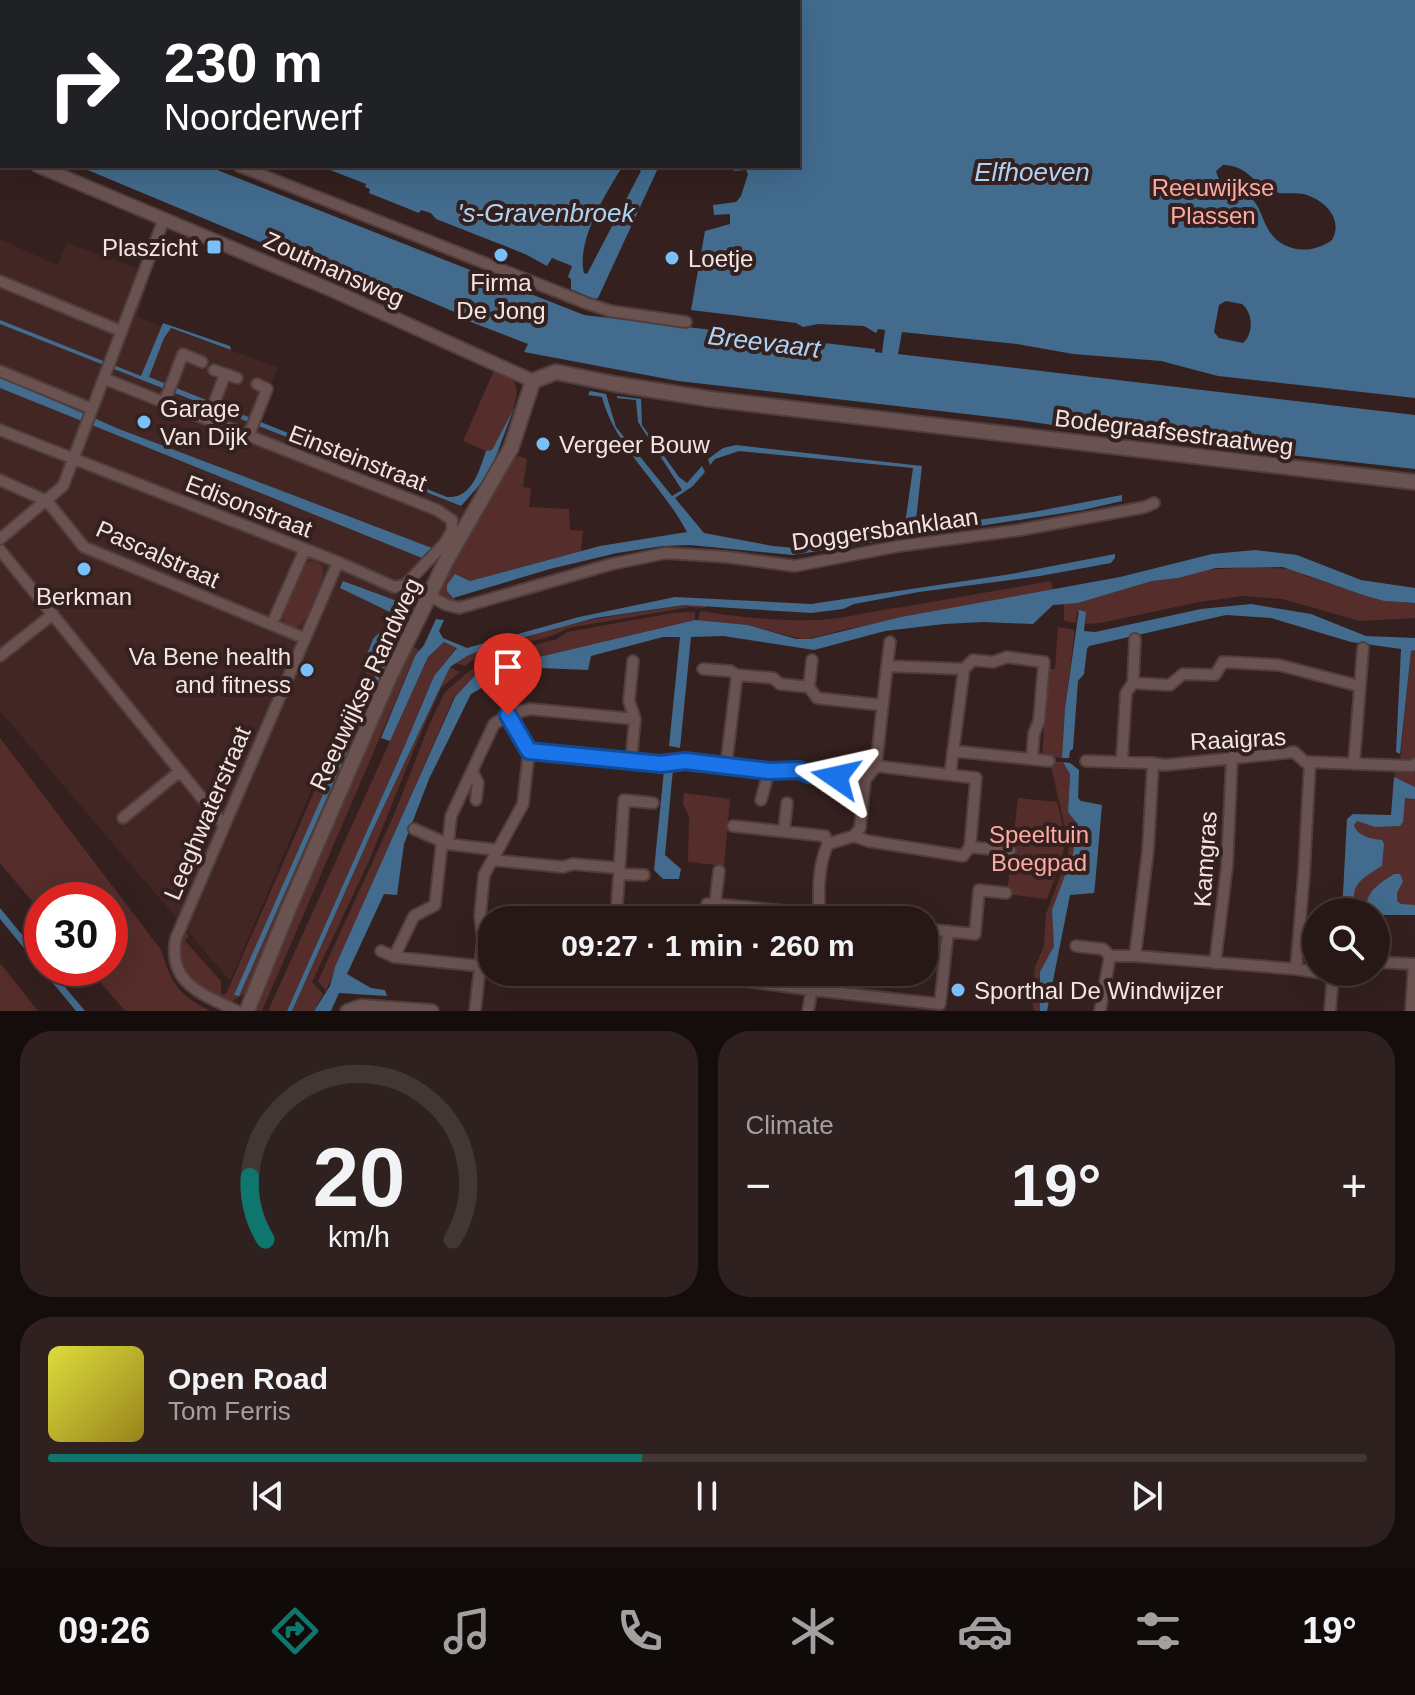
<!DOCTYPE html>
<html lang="en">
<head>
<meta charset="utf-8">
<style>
  :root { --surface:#271816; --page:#2f211f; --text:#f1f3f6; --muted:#a4a0a1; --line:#433735; --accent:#0f766e }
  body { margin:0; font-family:Arial,sans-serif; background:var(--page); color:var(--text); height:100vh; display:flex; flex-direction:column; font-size:30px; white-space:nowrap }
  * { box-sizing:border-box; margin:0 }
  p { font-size:26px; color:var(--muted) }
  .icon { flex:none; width:44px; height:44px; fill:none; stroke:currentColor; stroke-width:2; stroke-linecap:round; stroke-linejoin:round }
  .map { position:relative; height:1011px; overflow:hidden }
  .sheet { display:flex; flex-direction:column; gap:20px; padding:20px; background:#150d0c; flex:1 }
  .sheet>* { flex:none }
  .guide { position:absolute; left:0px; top:0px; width:800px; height:168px; box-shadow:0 8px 32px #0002,0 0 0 2px var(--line); background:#202124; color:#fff; overflow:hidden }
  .controls { position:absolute; left:1302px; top:898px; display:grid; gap:16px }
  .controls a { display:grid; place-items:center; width:88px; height:88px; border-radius:50%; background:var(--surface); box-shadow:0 8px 32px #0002,0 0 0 2px var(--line); font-size:40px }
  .speed { position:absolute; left:24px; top:882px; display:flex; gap:16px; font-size:40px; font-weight:700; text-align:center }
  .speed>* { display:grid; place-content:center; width:104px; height:104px; border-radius:50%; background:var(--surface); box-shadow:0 8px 32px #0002,0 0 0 2px var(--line); line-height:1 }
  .speed .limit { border:12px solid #d22; background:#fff; color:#111 }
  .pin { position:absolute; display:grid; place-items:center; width:68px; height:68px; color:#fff; margin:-82px -34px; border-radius:50% 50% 50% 0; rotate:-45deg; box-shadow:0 0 8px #0007 }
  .pin .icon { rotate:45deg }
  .me { position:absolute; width:88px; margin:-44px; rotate:281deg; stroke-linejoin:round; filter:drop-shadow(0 0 6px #0008) }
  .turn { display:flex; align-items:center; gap:28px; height:168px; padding:0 32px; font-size:36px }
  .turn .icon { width:104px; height:104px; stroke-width:2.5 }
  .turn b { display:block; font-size:56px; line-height:68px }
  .big { font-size:60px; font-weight:700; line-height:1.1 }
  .sheet .card { flex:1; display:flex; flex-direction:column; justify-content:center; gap:12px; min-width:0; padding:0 28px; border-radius:32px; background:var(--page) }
  .sheet .dial { align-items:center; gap:0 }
  .dial svg { height:208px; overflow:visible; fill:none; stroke:var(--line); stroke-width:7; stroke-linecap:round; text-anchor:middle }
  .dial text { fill:var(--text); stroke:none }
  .song { display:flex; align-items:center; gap:24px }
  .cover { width:96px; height:96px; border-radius:12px; background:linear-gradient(135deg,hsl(60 70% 55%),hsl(50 70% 35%)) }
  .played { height:8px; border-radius:4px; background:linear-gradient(90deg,var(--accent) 45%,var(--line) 45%) }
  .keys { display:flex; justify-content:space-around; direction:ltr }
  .heat { display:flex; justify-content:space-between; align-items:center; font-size:44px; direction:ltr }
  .sheet .tiles { flex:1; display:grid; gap:20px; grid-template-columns:1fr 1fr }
  .card:last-child { grid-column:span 2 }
  .trip { position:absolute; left:478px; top:906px; width:460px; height:80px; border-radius:32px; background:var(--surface); box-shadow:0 8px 32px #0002,0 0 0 2px var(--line); font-weight:700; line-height:80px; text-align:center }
  .menu { display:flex; height:128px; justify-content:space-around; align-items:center; background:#100a09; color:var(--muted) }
  .menu .icon { width:56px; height:56px }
  .menu .active { color:var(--accent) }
  .menu b { font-size:36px; color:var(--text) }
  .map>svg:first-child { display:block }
  .built { fill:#412623 }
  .green { fill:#552d2a; fill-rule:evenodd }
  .water { fill:#426b8d; fill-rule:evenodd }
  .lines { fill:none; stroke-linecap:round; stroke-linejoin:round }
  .minor-casing { stroke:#4f3e3d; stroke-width:14 }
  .tertiary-casing { stroke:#4f3e3d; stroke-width:16 }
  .secondary-casing { stroke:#4f3e3d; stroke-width:18 }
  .minor { stroke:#6a5250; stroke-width:10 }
  .tertiary { stroke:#6a5250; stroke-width:12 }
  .secondary { stroke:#6a5250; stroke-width:14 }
  .route-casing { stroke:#114b97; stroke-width:20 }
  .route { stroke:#1a73e8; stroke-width:14 }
  .poi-dot { fill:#79bff8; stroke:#34201e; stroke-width:3 }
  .labels { text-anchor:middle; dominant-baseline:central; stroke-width:8; stroke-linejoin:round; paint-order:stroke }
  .park-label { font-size:24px; fill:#fea9a1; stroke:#34201e }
  .poi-label { font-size:24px; fill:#f3e5e3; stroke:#34201e; text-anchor:start }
  .street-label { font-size:24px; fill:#f3e5e3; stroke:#34201e }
  .water-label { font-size:26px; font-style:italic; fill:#add3f4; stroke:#34201e }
</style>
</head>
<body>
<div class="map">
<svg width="1415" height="1011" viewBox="0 0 1415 1011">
  <rect width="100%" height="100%" fill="#34201e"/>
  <path class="built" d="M0,239L57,265L67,243L151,273L137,317L278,367L255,425L466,509L366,661L230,981L0,711Z"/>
  <path class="green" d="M495,368C500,371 508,374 512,379C527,394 501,435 492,450L486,451L463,441Z
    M519,456L527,459L523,487L531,488L529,507L569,509L570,530L583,531L581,551L470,581L455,574L450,595L456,600L462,599L461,603L444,598L440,593L441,585L513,458Z
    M314,560L322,565C327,578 309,624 296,628L285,623L282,616L302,566Z
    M1251,567L1294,569L1306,576L1384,601L1415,603V618L1360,621L1282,599L1243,596L1199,602L1101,623L1085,624L1086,612H1077L1076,623L1064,621V604L1078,603L1152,581L1178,578L1205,570Z
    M1051,581L1053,590L843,630L805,640L748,625L698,621L700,611C737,617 793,623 830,619C854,617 878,609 903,607Z
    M697,603L705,604V608L690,607L568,628C536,647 494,642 465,666L455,663L467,656L471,647L595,619Z
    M695,612V620L495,667L454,697L326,991L318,981L394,815L430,723L445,692L468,672L496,655L557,639L567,632L673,613Z
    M397,624H400L403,633L246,993L232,1001C199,996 166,964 184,930L189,936L185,941L221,981V995L226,994L371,661ZM383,660L386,662L239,995H235Z
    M1058,627L1075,630L1065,708L1062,758L1042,756L1048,669H1055Z
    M444,642L457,647L434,676L405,745L287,1011H268L428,657Z
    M412,646L420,651L415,656L262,1011H254C301,888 351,764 412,646Z
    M1411,650H1415V759L1412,762L1400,761Z
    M450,667L460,672L441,688L415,747L369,861L312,982L323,994L314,1011H292L374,827Z
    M0,738L161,950C173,986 177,993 210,1011H125L88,968H110V900H42V913L0,863Z
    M1056,762H1063L1070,773L1068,812L1076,822L1073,854L1063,884L1053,952L1042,968L1039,981L1042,994L1040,1011H1034L1031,998L1035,967L1044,946L1046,914L1068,856L1069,846L1051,766Z
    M1396,764H1415V914L1342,912L1349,818L1392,817Z
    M684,793L730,799L724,866L688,862L689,816L683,804Z
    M1018,798L1057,802C1070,851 1064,854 1047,899L1007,894Z
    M0,963L38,1011H0Z"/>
  <path class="water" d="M2,0H459L464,2H2L0,37Z
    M769,0H1415V398L1218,376L1161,361L1073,354L1017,344L902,332L898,354L1415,415V469L1138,438L1019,420L678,381L524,352L528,344L463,319L464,316L398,288L386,293L370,288L78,166H207L584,315L875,349V352L882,353L885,330L878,329L876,333L864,326L818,324L803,327L796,323L691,310L705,231L730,224V214L714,215L713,205L736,202L741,196L748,174L746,170L734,171V166H798V2H767ZM1223,165C1249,166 1252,183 1272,191C1282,195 1293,192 1303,194C1324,199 1344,219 1332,240C1312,255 1281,253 1268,229C1262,219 1261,209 1253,200C1237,193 1221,191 1216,171ZM1226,301L1242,304C1253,313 1254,333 1243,343L1219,338L1214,332L1219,305Z
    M320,166H623C606,192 576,242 584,273L587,274L641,171L638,168L639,166H659L598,298L594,299L571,289V279L568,277L572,266L552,258L547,266L525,254L436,219L431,213L421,210L419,213L369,193L370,189L365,187L366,184Z
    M0,320L141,376L163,323L230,346L231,350L171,328L164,338L149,377L447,497C472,499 479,471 486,451L492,450L514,408L495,459L483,481L461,506L0,324Z
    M0,377L119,429L432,548L422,558L0,388Z
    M590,391L606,394L616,427L672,496L682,490L638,422L636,400L617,398V396L641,399L642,425L679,477L687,483L702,466L705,472L693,486L675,498L704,533L773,546L795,548L849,537L904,531L913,468L739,451L715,459L710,465L708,459L723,448L736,445L922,466L915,529L1033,512L1122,495V501L1083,510L793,555L690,545L663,546L617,553L550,569L453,598L447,591V585L455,574L470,581L600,546L687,532C663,486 614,446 602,397L588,395Z
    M1255,550L1297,555L1361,580L1415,588V603L1384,601L1366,596L1283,567L1216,568L1178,578L1152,581L1078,603L1053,605L1033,624L983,622L944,624L885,631L814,650L723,636L691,637L680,748L669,746L680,637H663L591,656L588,670L540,668L499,678L471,694L429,779L404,844L397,895L384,894L347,974L371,988L385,990L387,996L339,993L331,1011H314L330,986L335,967L455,697L479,671L695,620L748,625L796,639H811L901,617L1120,577L1212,554Z
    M1115,554V558L1111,563L1040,576L919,592L854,604L843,609L811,613L684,605L595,618L491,646L467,656L450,667L374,827L292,1011H287L405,745L434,676L457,648L444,642L428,657L390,741L381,738L415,656L424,645L436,619L444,620L439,631L443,638L467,648L579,617L675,597L811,604L1011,574Z
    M343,581L405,604L398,623L371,661L366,657L373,639L394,618V614L340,588Z
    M1251,604L1311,614L1366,636L1415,638V650L1411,651L1400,754L1396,752L1401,649L1351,642L1271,618L1226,615L1089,646L1087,649L1084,674L1078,681L1073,749L1070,751L1069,758H1062L1065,708L1079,610L1086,612L1084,631L1095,632L1201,609Z
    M383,659L387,662L239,996L234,995Z
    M1063,762L1070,763L1079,770L1078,798L1081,801L1102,805L1095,885L1094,893L1070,895L1047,1011H1040V972L1054,946L1052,910L1073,854L1076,822L1068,812L1070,774Z
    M673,769L665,855L681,869L679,879H663L654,870L664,770Z
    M1394,777L1415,787V799L1405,798L1403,822L1400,826L1375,827L1357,821L1354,825C1357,836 1371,839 1382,840L1384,844L1382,866C1368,875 1352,882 1354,900L1363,903L1367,901C1370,889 1383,881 1394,874H1400L1403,881L1397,893V901L1401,904L1415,905V915H1376V912H1342L1347,819L1353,814L1391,815Z
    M0,908L42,959V968H49L85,1011H76L0,919Z"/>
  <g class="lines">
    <g class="minor-casing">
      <path id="minor" d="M0,85H2
        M239,166L586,303L610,311L686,322
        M0,281L121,331
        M214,370L237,378
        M0,371L92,409
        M164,403L183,354L202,362
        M208,420L225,374
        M0,430L338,562L394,587L405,585L444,544L452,531V520L437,510L105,379
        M248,437L267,389L257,384
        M0,480L47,501L84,547L304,638
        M0,539L63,486L164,219
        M0,550L223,824
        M430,596L447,605L459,608L612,564L666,553L727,557L795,566L899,546L1020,530L1145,507L1154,503
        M272,624L305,549
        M0,656L53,614
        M887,666L890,642
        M703,669L730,671L737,675
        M1133,683L1170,685L1183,674L1215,675L1223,662L1279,665L1359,686
        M809,687L812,660
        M529,751L661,764L685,761L769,771L799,770L808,774L865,780
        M953,751L1049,761
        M1122,760L1126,693L1133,683L1135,639
        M631,761L635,719L629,701L633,661
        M1086,761L1153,763
        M1310,762L1412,766L1415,764
        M1354,763L1363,648
        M726,766L737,675L773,678L780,684L809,687L817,698L881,705
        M876,766L887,666L964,669L973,660L993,662L1007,657L1044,662L1039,721L1034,733L1032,759
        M876,766L976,778L970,847
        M950,775L964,669
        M476,800L478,783L472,771L494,724L508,715L530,709L635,719
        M761,800L769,771
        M123,818L180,771
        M733,826L825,836L828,844
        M414,829L448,844L498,850
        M784,831L787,803
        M854,836L868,841L963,856L970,847L1010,851
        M448,844L451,816L472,771
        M493,860L563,867L573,864L618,868
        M620,874L644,875
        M715,904L719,871
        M820,918C818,896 818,865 828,844L854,836L860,828L865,780L876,766
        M616,920L624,800L653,803
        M705,920L707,904H715L876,920
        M924,929L975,934L979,890L1006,893
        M1076,946L1103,949L1110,956L1100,1011
        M381,951L394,957L480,966
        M1110,956H1135
        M394,957L414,916L435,905L442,842
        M1376,962L1414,964L1411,1011
        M1215,963L1227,866L1232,757
        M1296,969L1135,956L1148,850L1153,763L1165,765L1294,752L1305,762H1310L1304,873L1296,969L1333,975L1330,1011
        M678,972L813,990L940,1004L948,931
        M237,1011C203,994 167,984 176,938L338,562
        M475,1011L483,939L480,916L484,875L523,804L529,751L508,715
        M808,1011L815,972"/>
    </g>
    <g class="tertiary-casing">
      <path id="tertiary" d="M0,150L2,151
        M38,166L334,291L533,381
        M347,1011L361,1006L432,1011"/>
    </g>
    <g class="secondary-casing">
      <path id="secondary" d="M247,1011L289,908L389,678L446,561L511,448L533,381L556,372L615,384L710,399L1415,482"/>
    </g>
    <use href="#minor" class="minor"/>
    <use href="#tertiary" class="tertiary"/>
    <use href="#secondary" class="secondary"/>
  </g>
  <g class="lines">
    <g class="route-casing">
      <path id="route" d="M508,715L529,751L661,764L685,761L769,771L799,770L808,774L836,777"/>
    </g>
    <use href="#route" class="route"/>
  </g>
  <g class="poi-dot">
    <rect x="206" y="239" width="16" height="16" rx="4"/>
    <circle cx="501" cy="255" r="8"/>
    <circle cx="672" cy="258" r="8"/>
    <circle cx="144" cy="422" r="8"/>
    <circle cx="543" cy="444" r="8"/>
    <circle cx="84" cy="569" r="8"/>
    <circle cx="307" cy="670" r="8"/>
    <circle cx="958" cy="990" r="8"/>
  </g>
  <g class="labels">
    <g class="park-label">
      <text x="1213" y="187">Reeuwijkse<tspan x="1213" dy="28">Plassen</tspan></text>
      <text x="1039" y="834">Speeltuin<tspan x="1039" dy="28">Boegpad</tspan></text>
    </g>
    <g class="poi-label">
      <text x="198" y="247" text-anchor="end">Plaszicht</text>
      <text x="688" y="258">Loetje</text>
      <text x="501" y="282" text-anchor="middle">Firma<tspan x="501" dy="28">De Jong</tspan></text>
      <text x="160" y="408">Garage<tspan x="160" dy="28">Van Dijk</tspan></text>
      <text x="559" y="444">Vergeer Bouw</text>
      <text x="84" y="596" text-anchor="middle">Berkman</text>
      <text x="291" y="656" text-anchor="end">Va Bene health<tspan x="291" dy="28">and fitness</tspan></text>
      <text x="974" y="990">Sporthal De Windwijzer</text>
    </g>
    <g class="street-label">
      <text transform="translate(334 269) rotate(24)">Zoutmansweg</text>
      <text transform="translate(1174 432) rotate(7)">Bodegraafsestraatweg</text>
      <text transform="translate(358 458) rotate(21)">Einsteinstraat</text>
      <text transform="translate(249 506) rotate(21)">Edisonstraat</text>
      <text transform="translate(885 529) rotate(-8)">Doggersbanklaan</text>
      <text transform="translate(158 554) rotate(24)">Pascalstraat</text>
      <text transform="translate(365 684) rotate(-65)">Reeuwijkse Randweg</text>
      <text transform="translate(1238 739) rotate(-3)">Raaigras</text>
      <text transform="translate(207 813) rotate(-67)">Leeghwaterstraat</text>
      <text transform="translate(1205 859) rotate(-86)">Kamgras</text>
    </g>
    <g class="water-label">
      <text x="1032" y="172">Elfhoeven</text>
      <text x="546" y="213">'s-Gravenbroek</text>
      <text transform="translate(764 342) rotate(7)">Breevaart</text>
    </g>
  </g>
</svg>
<div class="controls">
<a><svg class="icon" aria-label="search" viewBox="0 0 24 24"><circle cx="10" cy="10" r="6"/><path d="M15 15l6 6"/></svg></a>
</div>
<div class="speed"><div class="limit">30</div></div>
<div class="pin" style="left:508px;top:715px;background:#d93025"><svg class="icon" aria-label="arrive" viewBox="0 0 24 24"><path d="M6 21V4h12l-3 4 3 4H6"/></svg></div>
<svg class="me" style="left:836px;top:777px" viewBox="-20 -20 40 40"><path d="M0-17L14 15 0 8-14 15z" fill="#1a73e8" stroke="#fff" stroke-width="4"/></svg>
<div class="trip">09:27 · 1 min · 260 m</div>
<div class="guide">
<div class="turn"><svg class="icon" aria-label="right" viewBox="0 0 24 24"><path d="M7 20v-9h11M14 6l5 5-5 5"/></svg><div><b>230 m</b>Noorderwerf</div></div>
</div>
</div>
<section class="sheet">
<div class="tiles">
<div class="card dial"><svg viewBox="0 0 100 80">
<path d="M14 69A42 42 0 1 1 86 69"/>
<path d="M14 69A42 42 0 0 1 8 45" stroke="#0f766e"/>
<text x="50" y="56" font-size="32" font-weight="700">20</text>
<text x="50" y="72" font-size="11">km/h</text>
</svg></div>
<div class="card"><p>Climate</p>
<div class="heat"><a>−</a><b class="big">19°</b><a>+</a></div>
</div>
<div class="card">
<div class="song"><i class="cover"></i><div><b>Open Road</b><p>Tom Ferris</p></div></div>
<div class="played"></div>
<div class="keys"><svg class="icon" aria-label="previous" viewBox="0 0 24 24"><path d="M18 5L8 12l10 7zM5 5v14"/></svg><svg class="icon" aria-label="pause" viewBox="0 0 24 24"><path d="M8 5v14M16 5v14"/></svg><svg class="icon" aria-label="next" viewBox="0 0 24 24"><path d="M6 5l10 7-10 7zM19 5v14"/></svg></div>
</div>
</div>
</section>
<nav class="menu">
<b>09:26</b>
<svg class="icon active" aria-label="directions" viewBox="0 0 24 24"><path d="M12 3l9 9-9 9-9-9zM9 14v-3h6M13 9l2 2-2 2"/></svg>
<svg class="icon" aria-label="music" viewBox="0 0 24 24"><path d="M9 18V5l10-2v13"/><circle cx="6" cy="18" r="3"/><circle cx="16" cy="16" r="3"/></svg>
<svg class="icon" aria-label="phone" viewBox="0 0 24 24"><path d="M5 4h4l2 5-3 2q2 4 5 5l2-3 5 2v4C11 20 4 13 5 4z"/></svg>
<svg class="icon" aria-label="climate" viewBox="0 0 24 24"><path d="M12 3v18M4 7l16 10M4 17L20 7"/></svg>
<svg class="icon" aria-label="car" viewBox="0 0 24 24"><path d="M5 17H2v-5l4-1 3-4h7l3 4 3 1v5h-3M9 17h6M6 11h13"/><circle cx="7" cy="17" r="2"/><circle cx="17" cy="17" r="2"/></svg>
<svg class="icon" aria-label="filters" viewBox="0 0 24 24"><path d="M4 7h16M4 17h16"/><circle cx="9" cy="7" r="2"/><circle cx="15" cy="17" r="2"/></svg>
<b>19°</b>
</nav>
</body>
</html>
